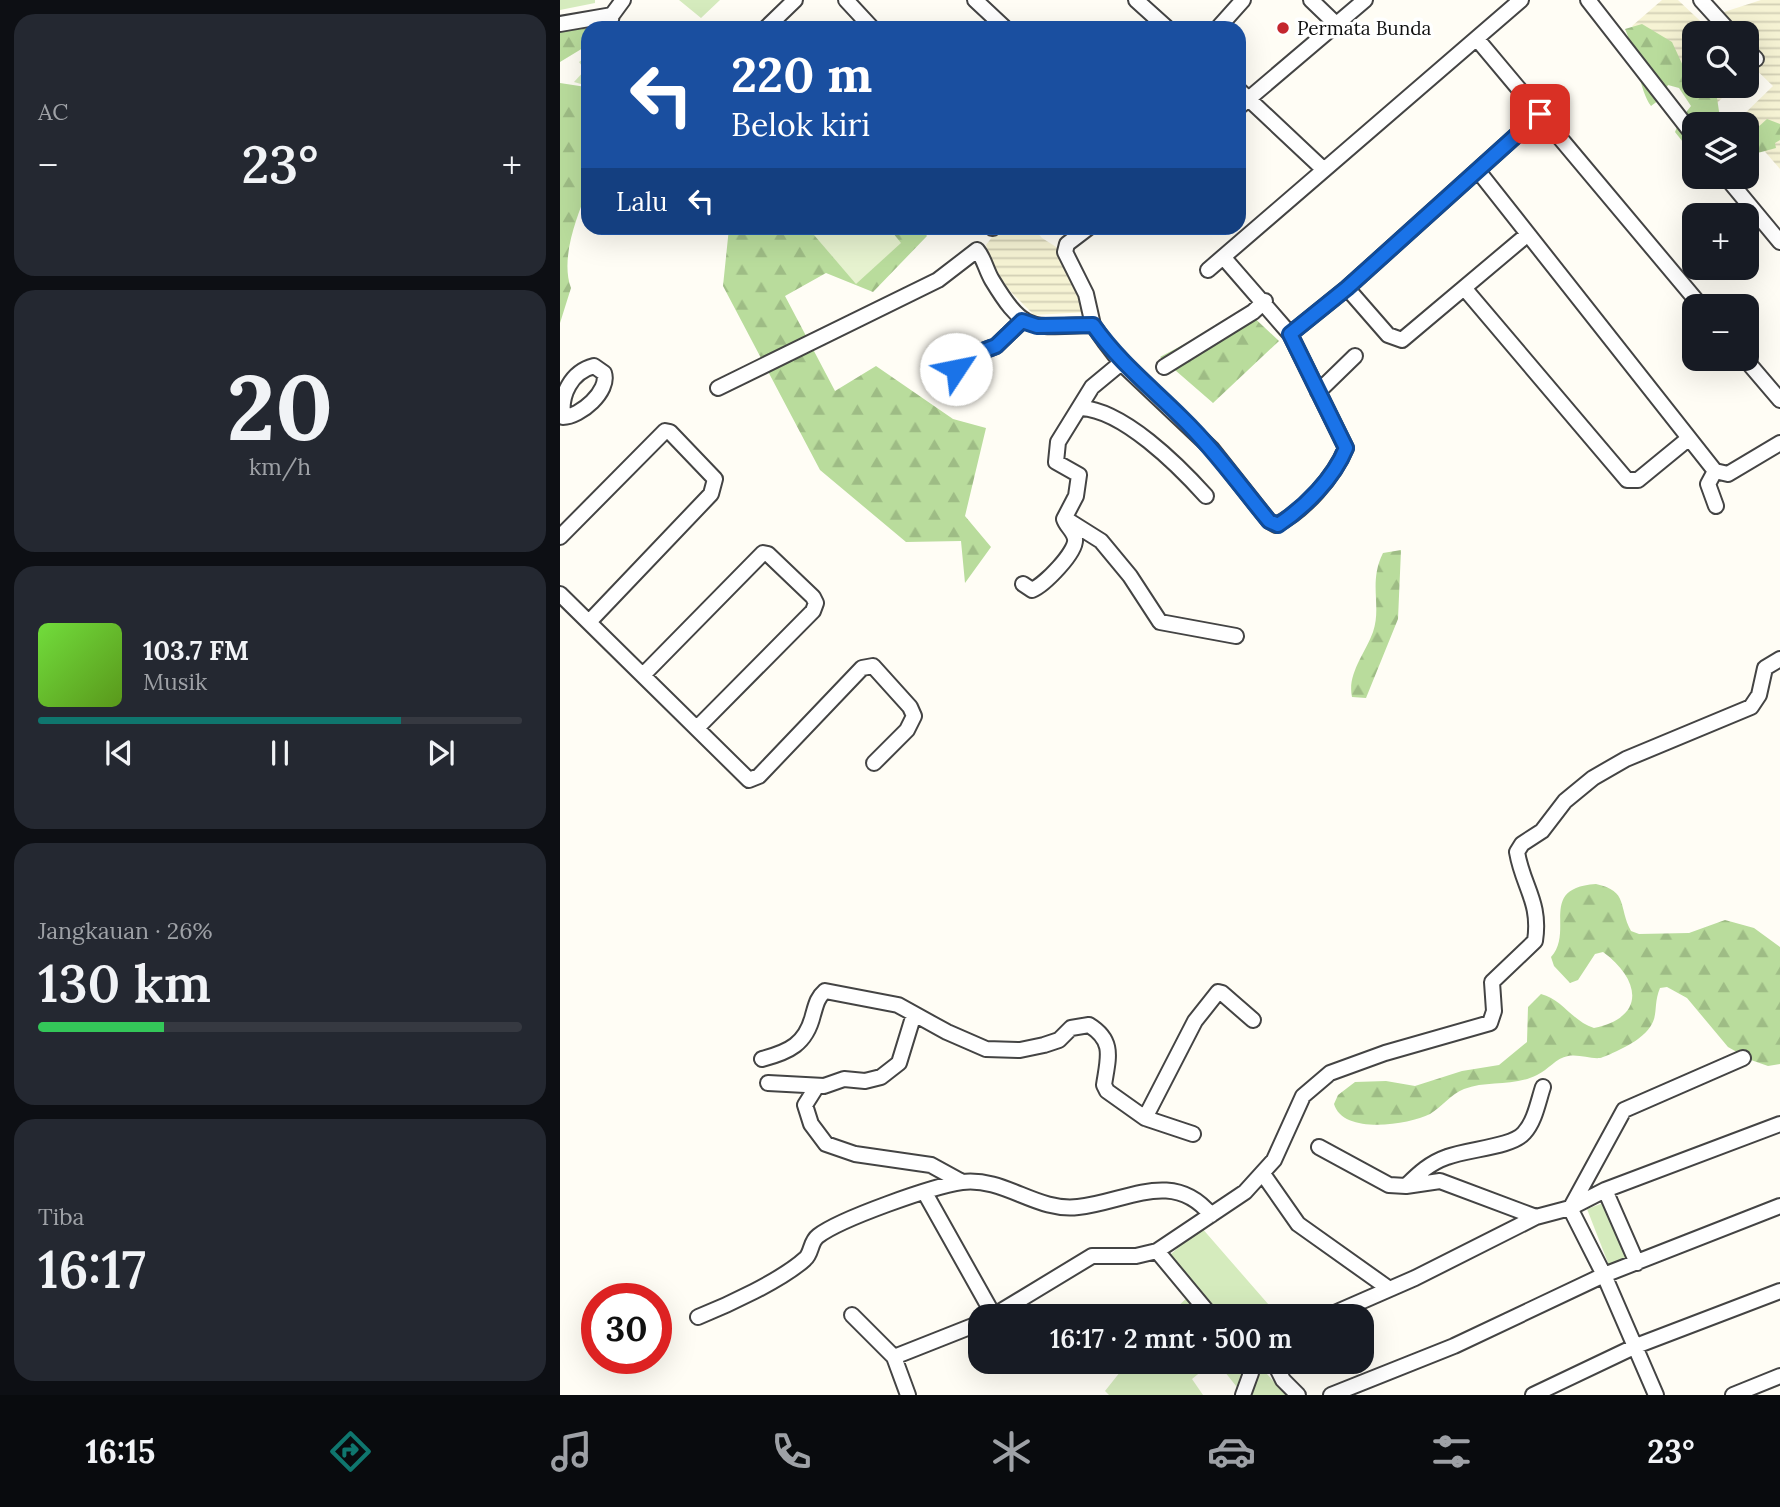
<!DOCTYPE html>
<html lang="id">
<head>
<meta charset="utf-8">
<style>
  :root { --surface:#171b24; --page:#242831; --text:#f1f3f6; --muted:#9ea1a6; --line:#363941; --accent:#0f766e }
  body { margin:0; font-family:Lora,serif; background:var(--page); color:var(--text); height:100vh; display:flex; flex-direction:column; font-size:26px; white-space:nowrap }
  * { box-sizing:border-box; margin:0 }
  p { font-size:23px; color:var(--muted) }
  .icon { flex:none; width:38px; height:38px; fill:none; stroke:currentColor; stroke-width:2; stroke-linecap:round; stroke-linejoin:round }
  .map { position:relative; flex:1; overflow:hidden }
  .side { display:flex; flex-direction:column; gap:14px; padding:14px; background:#0d0f14; width:560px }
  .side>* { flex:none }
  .banner { position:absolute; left:21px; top:21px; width:665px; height:214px; border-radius:21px; box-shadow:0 7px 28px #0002; background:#1a4fa0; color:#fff; overflow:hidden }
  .fabs { position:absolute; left:1122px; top:21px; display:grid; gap:14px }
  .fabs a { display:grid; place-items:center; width:77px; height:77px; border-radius:14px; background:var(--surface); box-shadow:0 7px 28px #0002; font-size:35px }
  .speed { position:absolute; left:21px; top:1283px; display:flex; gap:14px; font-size:35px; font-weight:700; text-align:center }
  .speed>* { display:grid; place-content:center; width:91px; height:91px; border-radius:50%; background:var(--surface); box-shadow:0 7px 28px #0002; line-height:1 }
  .speed .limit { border:10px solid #d22; background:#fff; color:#111 }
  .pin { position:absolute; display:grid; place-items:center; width:60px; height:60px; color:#fff; margin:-30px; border-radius:14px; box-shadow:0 4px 10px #0006 }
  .me { position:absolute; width:77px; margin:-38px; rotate:56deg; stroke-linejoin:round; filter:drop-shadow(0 0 5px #0008) }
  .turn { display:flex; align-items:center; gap:24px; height:147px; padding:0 35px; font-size:32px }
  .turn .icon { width:91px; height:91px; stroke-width:2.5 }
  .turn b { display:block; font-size:49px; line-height:60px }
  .then { display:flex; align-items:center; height:66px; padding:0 35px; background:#0003; gap:14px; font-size:26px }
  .big { font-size:52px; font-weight:600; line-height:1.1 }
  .side .widget { flex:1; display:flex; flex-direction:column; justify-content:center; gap:10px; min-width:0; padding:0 24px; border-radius:21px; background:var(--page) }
  .side .dial { align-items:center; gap:0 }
  .dial b { font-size:91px; line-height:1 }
  .song { display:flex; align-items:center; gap:21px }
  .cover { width:84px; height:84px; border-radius:10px; background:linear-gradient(135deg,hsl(100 70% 55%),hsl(90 70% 35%)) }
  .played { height:7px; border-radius:4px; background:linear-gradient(90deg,var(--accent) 75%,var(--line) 75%) }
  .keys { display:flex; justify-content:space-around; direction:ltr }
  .heat { display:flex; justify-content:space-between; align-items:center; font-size:38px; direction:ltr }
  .charge { height:10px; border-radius:5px; background:linear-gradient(90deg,#34c759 26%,var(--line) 0) }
  .trip { position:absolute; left:408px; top:1304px; width:406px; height:70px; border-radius:21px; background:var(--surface); box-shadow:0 7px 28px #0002; font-weight:600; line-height:70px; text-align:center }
  .menu { display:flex; height:112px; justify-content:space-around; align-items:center; background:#090b0e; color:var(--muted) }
  .menu .icon { width:49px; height:49px }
  .menu .current { color:var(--accent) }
  .menu b { font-size:32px; color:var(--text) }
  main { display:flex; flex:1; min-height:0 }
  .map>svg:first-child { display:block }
  .farmland { fill:url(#farmland-rules) }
  .grass { fill:#d5ebbd }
  .forest { fill:url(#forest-firs) }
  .pitch { fill:#e6f2cf }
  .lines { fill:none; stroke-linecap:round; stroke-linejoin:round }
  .minor-casing { stroke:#444; stroke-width:18 }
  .minor { stroke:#fff; stroke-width:14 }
  .route-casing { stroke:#114b97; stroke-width:18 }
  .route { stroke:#1a73e8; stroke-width:12 }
  .poi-dot { fill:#c4262e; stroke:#fff; stroke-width:2.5 }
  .labels { text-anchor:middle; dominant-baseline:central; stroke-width:7; stroke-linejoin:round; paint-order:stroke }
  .poi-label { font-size:19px; fill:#111; stroke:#fff; text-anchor:start }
</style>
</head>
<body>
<main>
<section class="side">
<div class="widget"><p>AC</p>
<div class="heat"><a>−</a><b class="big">23°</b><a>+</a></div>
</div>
<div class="widget dial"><b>20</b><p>km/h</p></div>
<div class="widget">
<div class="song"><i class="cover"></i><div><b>103.7 FM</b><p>Musik</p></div></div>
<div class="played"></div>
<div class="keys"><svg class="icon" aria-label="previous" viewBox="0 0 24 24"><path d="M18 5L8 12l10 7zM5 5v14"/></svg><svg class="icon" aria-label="pause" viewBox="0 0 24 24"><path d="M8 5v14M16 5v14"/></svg><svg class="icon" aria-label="next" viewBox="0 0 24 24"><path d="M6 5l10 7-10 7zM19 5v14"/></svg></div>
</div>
<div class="widget"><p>Jangkauan · 26%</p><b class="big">130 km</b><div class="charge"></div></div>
<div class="widget"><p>Tiba</p><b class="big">16:17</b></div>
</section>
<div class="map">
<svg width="1220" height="1395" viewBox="0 0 1220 1395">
  <defs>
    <pattern id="farmland-rules" width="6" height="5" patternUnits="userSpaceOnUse" patternTransform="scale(1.75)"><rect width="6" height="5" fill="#f6f3d4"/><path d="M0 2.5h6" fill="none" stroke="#d2cfb5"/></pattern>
    <pattern id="forest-firs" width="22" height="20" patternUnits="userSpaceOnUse" patternTransform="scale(1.75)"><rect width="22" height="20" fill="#b9dc9c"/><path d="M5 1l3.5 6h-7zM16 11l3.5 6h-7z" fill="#9ebc85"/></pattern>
  </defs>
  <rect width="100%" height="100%" fill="#fffdf5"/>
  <path class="farmland" d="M1102,0H1118L1153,33H1134V86H1174L1152,108L1072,26Z
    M1201,0H1220V169L1187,131L1186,124L1177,121L1213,86L1187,61L1186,33H1166L1164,12Z
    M439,228H473L482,238L501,250L528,312L474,315L451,292L434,269L426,245Z"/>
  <path class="grass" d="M0,0H35V3L0,10Z
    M119,0H160L141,18Z
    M28,55V86L14,82L25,70L19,62Z
    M1046,1202L1069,1261L1050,1268L1027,1209Z
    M641,1227L715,1312L710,1316H608L636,1289L610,1255Z
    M568,1362H653L632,1379L643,1395H549L545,1391Z
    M657,1362H696L726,1395H679L680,1391Z"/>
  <path class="forest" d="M0,20L35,23L34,28H28V45L0,62Z
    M1082,24L1112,42L1124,68L1134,74V86H1143L1144,91L1157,98L1160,118L1168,124H1134V156L1115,132L1120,120L1131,106L1119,88L1108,85L1099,100L1091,106C1080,92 1075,51 1065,29Z
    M0,83L26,87L28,91C28,106 32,181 28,190C17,215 0,259 11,288L0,323Z
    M1207,119L1220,124V140L1215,143L1216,148L1194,154L1187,152L1186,124H1180L1184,123L1196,129Z
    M169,228H361L367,236L313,292L266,273L225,296L275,391L316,366L393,419L426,428L405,516L431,547L405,583L401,541L346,542L260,470L163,286Z
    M687,311L719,341L653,403L600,357Z
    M841,550L838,619L806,698L792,697C787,674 805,654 813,632C822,606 808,583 823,553Z
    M1036,884C1069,891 1058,907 1071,931L1079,934L1129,933L1165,920L1194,928L1220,947V1064L1208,1066L1191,1060L1168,1047L1127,998L1107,987L1100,988C1091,1010 1103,1020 1078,1039C1072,1044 1046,1057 1040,1058C1030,1059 1019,1054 1008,1056C996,1058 988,1070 977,1075C953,1087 927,1080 904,1089C891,1094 882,1107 870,1114C848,1125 783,1135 774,1104L778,1095L795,1082L826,1081L855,1086L902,1071L939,1065L967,1042L968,1007L981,994C1002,999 1012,1021 1034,1028C1087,1017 1080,979 1043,952L1035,954L1018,980L1010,983L994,966L991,957C1015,931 977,888 1036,884Z"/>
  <path class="pitch" d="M248,228H329L341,243L296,284Z"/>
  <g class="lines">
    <g class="minor-casing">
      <path id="minor" d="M286,0L312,28
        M415,0L445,28
        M576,0L607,28
        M751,0L777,25
        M1028,0L1134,136
        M1141,0L1171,33
        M0,24L52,15
        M49,28L52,15L63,0
        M206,28L235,0
        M658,28L683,0
        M917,39L1141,306
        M1186,49L1196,59
        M679,90L762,168
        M679,107L805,0
        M919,172L1155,471L1168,474L1220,443
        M1166,177L1220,242
        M432,228H433
        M528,228L507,244L505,252L526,294L533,325L545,342L561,363L652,449L709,521L716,525C744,511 774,477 786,448L730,334L664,258
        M648,270L961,0
        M787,288L828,335L842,340L968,234
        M905,289L1067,480H1078L1128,439
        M730,334L787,288L980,114
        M1185,359L1220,400
        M34,366L44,373C50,391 20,417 3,417C0,395 11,372 34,366Z
        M604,367L693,312L705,301
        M396,369L415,354L436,346L462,321
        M158,388L378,280L417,250C424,258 426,270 432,280C466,336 472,326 533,325
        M758,392L795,356
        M521,408C563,410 618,465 646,496
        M1155,471L1148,484L1156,506
        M506,519L541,541L570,576L600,622L676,636
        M0,537L105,431L110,432L155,479L151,494L29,622
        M463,584L472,590C484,585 517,552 515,539C514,531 506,526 504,519L516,496L519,475L496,462L498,442L532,387L561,363
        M0,594L189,780L199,776L302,668L313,666L350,707L354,716L347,730L314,763
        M84,674L203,553L208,554L253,597L256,603L253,611L137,728
        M202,1059C229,1052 246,1044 253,1015C256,1005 257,998 265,991L338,1005L387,1032L426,1049L460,1050L484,1045L499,1040L511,1028L529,1025C555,1041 548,1058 544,1085L547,1091L585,1118L633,1134
        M208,1083L264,1086L284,1079L305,1081L321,1077L339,1063L354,1014
        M257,1086L245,1105L251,1124L266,1144L295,1154L371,1165L402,1182
        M585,1118L635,1021L658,992L662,993L693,1020
        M759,1147L829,1185L846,1186L880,1181L976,1217
        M703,1174L738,1224L828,1288
        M847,1185C859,1173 870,1163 887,1157C908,1149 952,1147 964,1133C975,1121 978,1102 983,1087
        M1045,1190L1077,1263
        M365,1193L434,1316
        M1011,1207L1064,1110L1183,1058
        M1010,1208L1044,1275L1096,1395
        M597,1251L651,1316
        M292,1315L334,1357L348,1395
        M433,1316L532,1256H576L597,1251L685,1192L714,1160L743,1096L770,1073L825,1053L930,1023L934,1011L932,982L975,941C981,902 963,887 957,852L962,844L982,831L1005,801L1033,778L1066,759L1191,707L1199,695L1205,668L1220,659
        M768,1316L855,1278L976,1217L1010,1208L1045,1190L1220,1124
        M138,1317C168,1305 222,1280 245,1259C252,1253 250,1242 258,1236C280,1219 373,1186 402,1182C445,1177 476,1212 518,1207C566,1202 613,1168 651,1215
        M334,1357L420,1323
        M714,1362L723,1380L738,1395
        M683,1395L691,1373L687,1362
        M771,1395L894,1346L1044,1275L1220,1206
        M973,1395L1076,1346L1220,1291
        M1173,1395L1220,1376"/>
    </g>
    <use href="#minor" class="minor"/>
  </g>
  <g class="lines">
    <g class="route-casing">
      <path id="route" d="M396,369L415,354L436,346L462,321L477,326L533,325C559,362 591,387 622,418C654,449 680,486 709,521L718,525C745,507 774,478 786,448L730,334L787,288L980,114"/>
    </g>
    <use href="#route" class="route"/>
  </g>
  <circle class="poi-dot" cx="723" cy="28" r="7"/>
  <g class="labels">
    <g class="poi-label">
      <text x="737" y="28">Permata Bunda</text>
    </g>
  </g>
</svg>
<div class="fabs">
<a><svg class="icon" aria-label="search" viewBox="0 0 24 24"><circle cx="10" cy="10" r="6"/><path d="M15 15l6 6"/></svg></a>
<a><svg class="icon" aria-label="layers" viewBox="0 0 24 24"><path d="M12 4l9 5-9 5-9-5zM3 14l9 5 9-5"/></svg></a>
<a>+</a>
<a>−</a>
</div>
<div class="speed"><div class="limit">30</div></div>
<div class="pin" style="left:980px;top:114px;background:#d93025"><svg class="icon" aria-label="arrive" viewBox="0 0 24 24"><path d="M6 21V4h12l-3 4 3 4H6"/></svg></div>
<svg class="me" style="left:396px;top:369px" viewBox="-20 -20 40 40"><circle r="19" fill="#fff"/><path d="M0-13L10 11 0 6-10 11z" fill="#1a73e8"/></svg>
<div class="trip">16:17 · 2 mnt · 500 m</div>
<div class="banner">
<div class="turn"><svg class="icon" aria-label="left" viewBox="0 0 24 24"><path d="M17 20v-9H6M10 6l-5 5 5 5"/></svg><div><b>220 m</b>Belok kiri</div></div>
<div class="then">Lalu<svg class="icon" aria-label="left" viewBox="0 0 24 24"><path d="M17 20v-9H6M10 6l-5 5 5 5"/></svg></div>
</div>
</div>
</main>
<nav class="menu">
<b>16:15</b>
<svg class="icon current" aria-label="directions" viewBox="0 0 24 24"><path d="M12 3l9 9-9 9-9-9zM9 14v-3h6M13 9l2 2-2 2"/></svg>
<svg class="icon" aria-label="music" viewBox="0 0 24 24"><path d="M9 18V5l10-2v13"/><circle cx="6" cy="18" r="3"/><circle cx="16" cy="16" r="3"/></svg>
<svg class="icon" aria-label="phone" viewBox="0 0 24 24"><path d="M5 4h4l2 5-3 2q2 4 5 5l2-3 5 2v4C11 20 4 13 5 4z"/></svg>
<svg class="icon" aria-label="climate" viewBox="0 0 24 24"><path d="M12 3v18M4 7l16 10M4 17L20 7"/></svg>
<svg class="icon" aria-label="car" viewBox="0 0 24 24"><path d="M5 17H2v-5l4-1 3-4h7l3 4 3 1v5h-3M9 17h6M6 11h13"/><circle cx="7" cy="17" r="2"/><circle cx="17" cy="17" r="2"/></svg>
<svg class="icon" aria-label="filters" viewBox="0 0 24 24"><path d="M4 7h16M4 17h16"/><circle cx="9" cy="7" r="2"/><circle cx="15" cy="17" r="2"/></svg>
<b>23°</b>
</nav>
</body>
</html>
